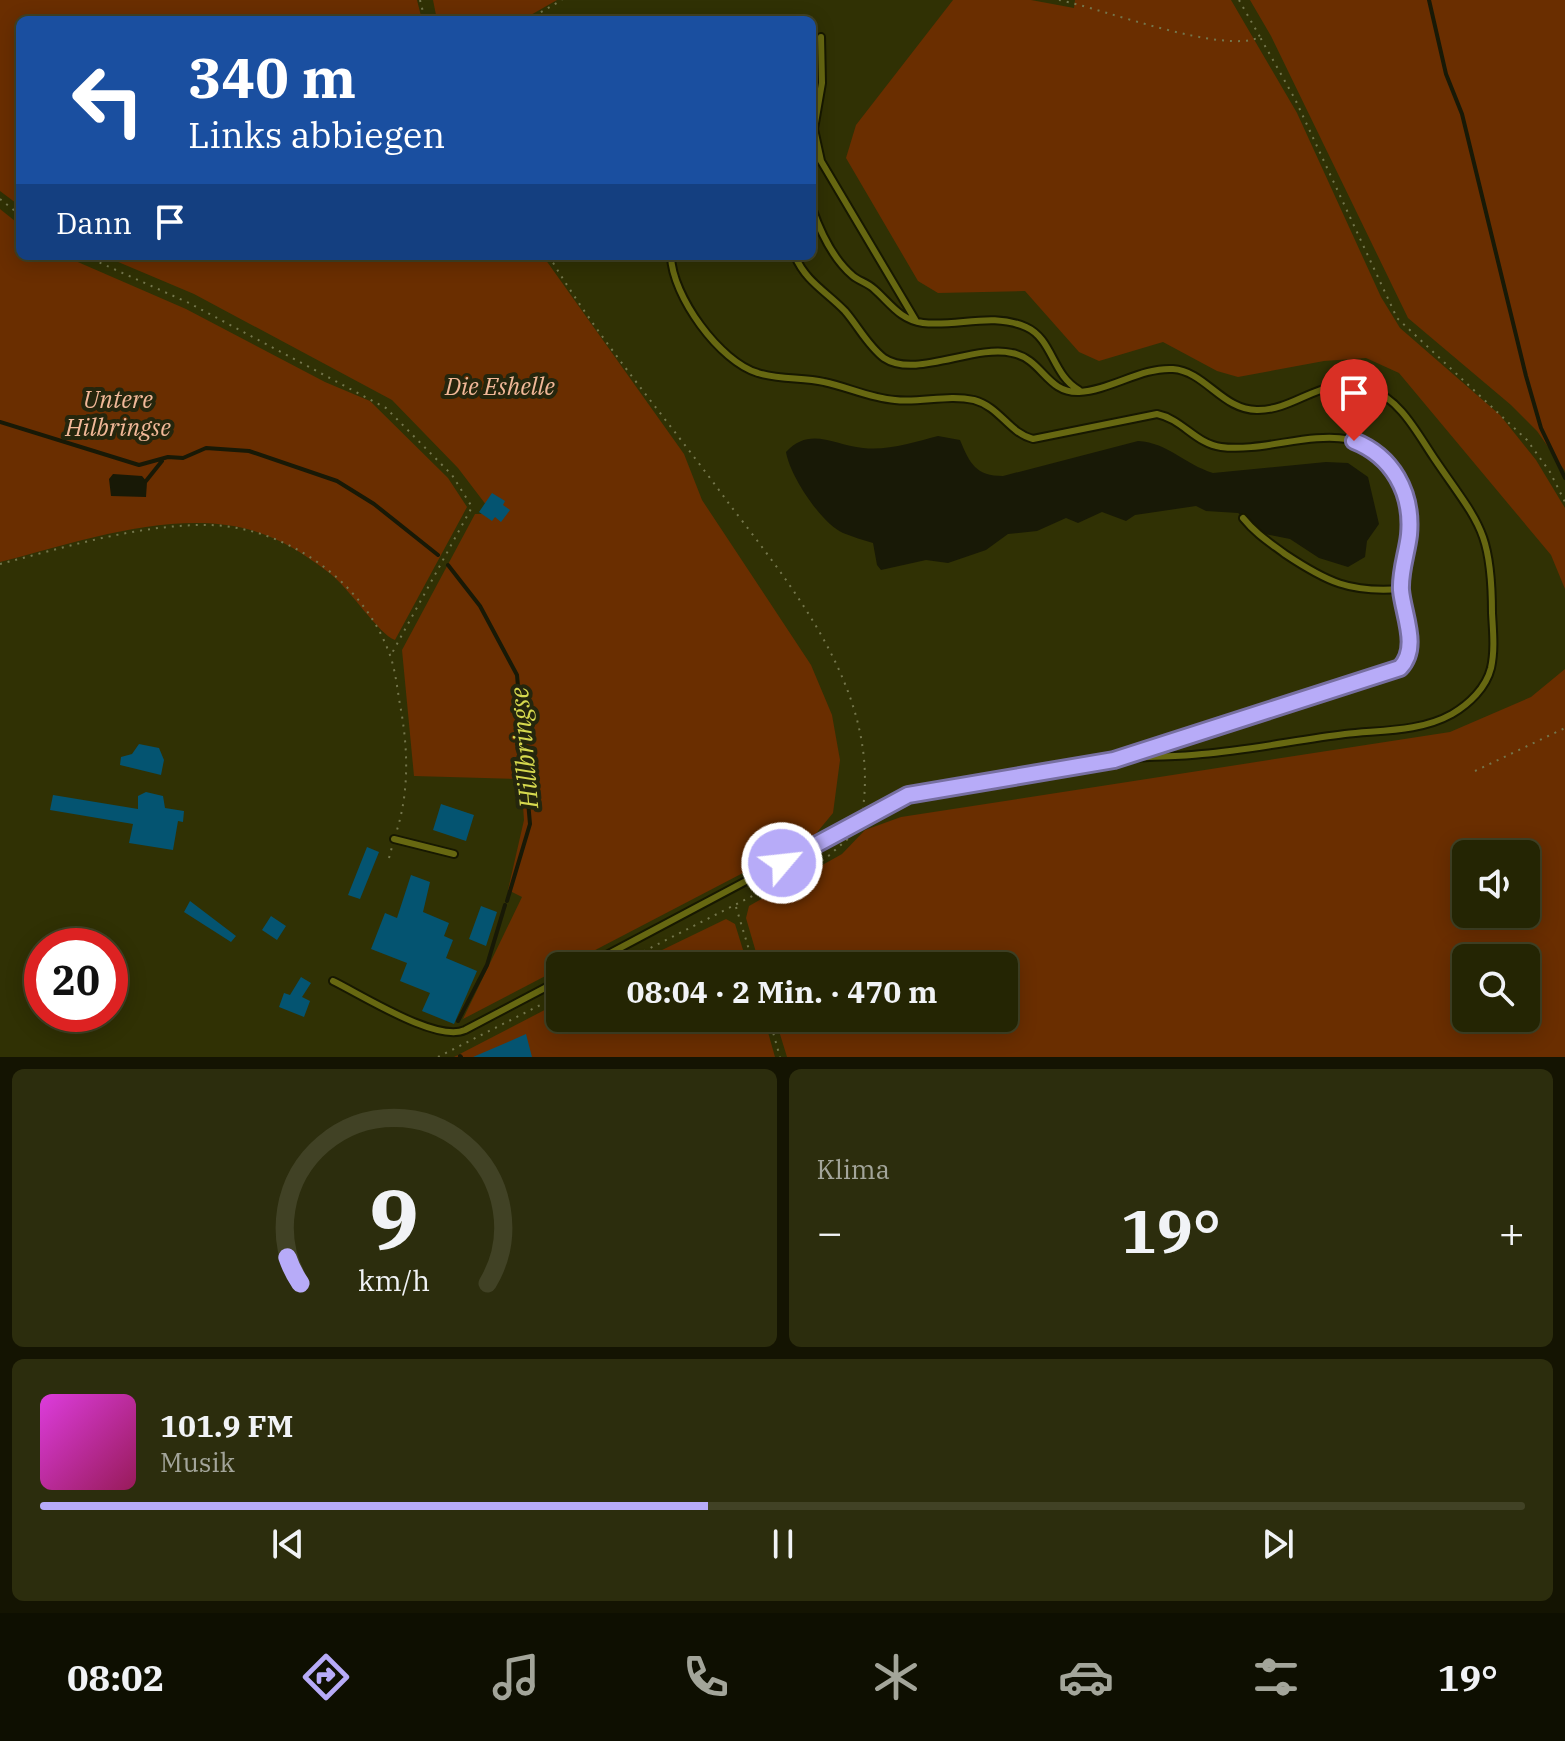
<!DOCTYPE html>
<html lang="de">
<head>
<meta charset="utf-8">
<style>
  :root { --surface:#242503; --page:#2c2d0d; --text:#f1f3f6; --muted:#a3a59a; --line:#414225; --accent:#b7abf8 }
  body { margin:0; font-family:"IBM Plex Serif",serif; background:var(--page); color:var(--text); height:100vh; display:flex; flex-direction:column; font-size:30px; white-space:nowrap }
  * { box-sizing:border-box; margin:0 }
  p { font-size:26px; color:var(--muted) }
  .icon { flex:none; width:44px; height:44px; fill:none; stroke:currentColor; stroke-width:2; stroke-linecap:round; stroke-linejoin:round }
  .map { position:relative; height:1057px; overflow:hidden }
  .panel { display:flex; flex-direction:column; gap:12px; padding:12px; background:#141402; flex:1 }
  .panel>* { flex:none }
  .banner { position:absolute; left:16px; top:16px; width:800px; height:244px; border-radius:12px; box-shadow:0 4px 20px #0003,0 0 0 2px var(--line); background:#1a4fa0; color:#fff; overflow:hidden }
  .tools { position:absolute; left:1452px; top:840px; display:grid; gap:16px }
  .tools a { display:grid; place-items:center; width:88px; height:88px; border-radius:12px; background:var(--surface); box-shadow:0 4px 20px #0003,0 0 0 2px var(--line); font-size:40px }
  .speed { position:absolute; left:24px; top:928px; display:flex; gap:16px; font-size:40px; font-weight:700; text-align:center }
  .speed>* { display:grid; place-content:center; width:104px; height:104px; border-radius:50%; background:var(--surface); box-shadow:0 4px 20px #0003,0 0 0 2px var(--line); line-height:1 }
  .speed .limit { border:12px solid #d22; background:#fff; color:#111 }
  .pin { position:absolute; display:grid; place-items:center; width:68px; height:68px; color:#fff; margin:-82px -34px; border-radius:50% 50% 50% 0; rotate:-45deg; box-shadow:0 0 8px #0007 }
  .pin .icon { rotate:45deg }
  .me { position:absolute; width:88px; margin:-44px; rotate:62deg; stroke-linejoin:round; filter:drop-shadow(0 0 6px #0008) }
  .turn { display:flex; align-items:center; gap:28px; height:168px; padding:0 40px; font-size:36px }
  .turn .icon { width:104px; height:104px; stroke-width:2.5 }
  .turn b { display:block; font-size:56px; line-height:68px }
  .then { display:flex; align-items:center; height:76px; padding:0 40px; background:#0003; gap:16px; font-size:30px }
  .big { font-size:60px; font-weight:700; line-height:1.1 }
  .panel .widget { flex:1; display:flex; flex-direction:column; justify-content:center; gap:12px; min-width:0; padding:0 28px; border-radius:12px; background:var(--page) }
  .panel .dial { align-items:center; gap:0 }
  .dial svg { height:208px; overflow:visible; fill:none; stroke:var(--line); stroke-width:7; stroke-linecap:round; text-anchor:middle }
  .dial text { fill:var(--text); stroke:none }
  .song { display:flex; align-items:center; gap:24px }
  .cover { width:96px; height:96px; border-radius:12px; background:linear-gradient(135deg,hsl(300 70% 55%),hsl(330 70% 35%)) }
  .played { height:8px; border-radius:4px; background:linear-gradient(90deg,var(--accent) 45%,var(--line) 45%) }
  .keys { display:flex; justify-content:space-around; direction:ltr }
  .heat { display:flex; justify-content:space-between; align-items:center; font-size:44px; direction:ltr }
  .panel .tiles { flex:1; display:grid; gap:12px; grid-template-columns:1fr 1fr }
  .widget:last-child { grid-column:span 2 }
  .trip { position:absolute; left:546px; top:952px; width:472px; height:80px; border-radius:12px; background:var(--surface); box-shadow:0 4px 20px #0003,0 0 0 2px var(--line); font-weight:700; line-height:80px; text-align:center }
  .dock { display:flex; height:128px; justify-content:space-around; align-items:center; background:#0e0f01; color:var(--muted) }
  .dock .icon { width:56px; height:56px }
  .dock .selected { color:var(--accent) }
  .dock b { font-size:36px; color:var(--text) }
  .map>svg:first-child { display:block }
  .green { fill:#6a2e00; fill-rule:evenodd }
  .water { fill:#181906 }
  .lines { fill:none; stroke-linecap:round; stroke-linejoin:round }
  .stream { stroke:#181906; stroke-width:4 }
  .building { fill:#045471 }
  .service-casing { stroke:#171801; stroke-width:10 }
  .path { stroke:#74764c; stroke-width:2; stroke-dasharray:2 6; stroke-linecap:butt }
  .service { stroke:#676811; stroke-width:6 }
  .route-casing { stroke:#776fa1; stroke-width:20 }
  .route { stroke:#b7abf8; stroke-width:14 }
  .labels { text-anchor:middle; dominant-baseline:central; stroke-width:8; stroke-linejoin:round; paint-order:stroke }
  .park-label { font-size:24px; font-style:italic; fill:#f1b898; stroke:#25260d }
  .water-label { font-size:26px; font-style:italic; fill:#d6d94e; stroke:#25260d }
</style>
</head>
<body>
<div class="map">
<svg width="1565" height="1057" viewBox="0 0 1565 1057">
  <rect width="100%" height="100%" fill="#303104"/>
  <path class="green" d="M0,0H417L422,20H20V206L0,191Z
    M433,0H557L522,20H437Z
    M953,0H1031L1074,8L1075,0H1231L1297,113L1381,297L1400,328L1500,415L1536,460L1565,508V589L1551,555L1399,373L1366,358L1324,361L1238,377L1217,371L1163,342L1099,361L1079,352L1025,291L938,293L918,281L846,158L856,125Z
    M1250,0H1565V471L1537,431L1511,405L1408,318L1271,36Z
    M0,209L20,225V256H64L186,309L325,382L370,401L448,478L467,507L395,640C379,635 348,586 328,572C303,553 278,537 247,529C172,509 73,543 0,562Z
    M104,256H543L684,454L702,500L811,665L832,715L840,760L833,813L814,836L463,1019L522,897L508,890L524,820L521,779L414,776L402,650L475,514H493L458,468L392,400L194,294Z
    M1565,669V1057H787L775,1018H1004V966H760L746,918L749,906L842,854L865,830L901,817L1450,732L1531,697ZM1466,854H1526V914H1466ZM1466,958H1526V1018H1466Z
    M726,919L735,924L748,966H629Z
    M560,1002V1018H764L775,1057H454Z"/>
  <path class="water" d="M938,436L960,440C970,464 976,476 1003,476L1138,441C1169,443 1184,464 1213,473L1326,462L1348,463L1368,477L1379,524L1367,541L1365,557L1348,567L1319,558L1290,539L1265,534L1238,513L1206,511L1196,506L1135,515L1126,521L1102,512L1078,523L1066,518L1037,531L1008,534L986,550L948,563L926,560L881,570L877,565L873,543C863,540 853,537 843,533C821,523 790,476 786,452C810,426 833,445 863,448C888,451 914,442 938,436Z
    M113,474L142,476L147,482L146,497L111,496L109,479Z"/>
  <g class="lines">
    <path class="stream" d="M1429,0L1446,74L1462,114L1526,376L1541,428L1565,478
      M0,422L139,465L168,457L183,458L206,448L249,451L337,481L374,504L438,555
      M146,481L162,461
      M448,565L480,606L517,675L530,824L507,901
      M458,1021L487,965L505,905
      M460,1056L461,1057"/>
  </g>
  <path class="building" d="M492,493L505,501L503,505L510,510L501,522L495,517L492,521L479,512Z
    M139,744L159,748L164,760L161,775L120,765L121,757L132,754Z
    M146,792L163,796L165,808L184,811L183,822L178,821L173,850L129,843L133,824L50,810L53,795L138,809V796Z
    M441,804L474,815L466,841L433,830Z
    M367,847L379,852L360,899L348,895Z
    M411,875L430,882L423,912L449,923L444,936L453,940L446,958L477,971L454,1024L422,1011L430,993L400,981L407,963L371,949L385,913L397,918Z
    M190,901L236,936L231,942L184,912Z
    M481,906L497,912L486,946L469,939Z
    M271,916L286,926L277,940L262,930Z
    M301,977L311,983L302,997L310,1001L304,1017L279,1007L284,993L290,995Z
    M526,1034L532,1057H473L508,1042Z"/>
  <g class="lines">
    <g class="service-casing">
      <path id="service" d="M821,37L822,83L814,129L821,161L916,321
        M812,208C820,231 834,260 853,276C859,281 868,283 874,289C890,303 900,320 923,323C958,327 992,312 1026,327C1053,339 1052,375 1079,390
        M795,256C806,282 827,292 845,311C858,326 868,346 884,358C915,379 975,344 1012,353C1043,359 1046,393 1079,392C1111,390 1142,367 1173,369C1205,371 1223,411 1258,410C1298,410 1323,373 1370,389C1400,399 1417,433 1434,458C1478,523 1492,529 1492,613C1493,631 1495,650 1491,668C1486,688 1469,704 1452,714C1420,732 1380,730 1345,734C1297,740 1250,750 1202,754C1179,757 1156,756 1133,758
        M1243,518C1256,534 1269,542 1285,554C1327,582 1350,593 1401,589
        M394,839L454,854
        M586,966L908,795L1114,760L1393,672C1421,657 1405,619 1402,594C1398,568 1412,542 1409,515C1408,503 1402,492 1397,481C1364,404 1281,455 1221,447C1196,444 1182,419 1157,414L1033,439C1009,433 1000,407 974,400C948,394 921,403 895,400C870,398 848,387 824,382C803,377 780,380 758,373C720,362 672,296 671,256
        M333,981C362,995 437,1043 465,1030L560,980"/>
    </g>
    <path class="path" d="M420,0L425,20
      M1059,0C1104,9 1223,55 1260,37L1295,99L1397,318L1527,440L1550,472L1565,502
      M1239,0L1260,37
      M527,20L562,0
      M0,199L20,215
      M85,256L189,303L386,408L452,475L472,507L391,655
      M549,256C600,342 668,420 727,501C793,588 879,691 863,808
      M0,564C66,547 140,524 209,525C286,527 361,580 388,650C396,669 397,690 401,710C408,750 409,791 397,830
      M1475,771L1565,728
      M389,858L392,847
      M736,907L754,966
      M615,966L825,859L851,836
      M769,1018L780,1057
      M438,1057L560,995"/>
    <use href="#service" class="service"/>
  </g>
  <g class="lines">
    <g class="route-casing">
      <path id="route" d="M782,863L908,795L1114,760L1400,668C1420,648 1403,614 1401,590C1400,571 1407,553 1409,535C1413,492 1392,456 1354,441"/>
    </g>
    <use href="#route" class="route"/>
  </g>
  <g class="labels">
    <g class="park-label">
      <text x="500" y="386">Die Eshelle</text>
      <text x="118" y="399">Untere<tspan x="118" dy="28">Hilbringse</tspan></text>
    </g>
    <g class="water-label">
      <text transform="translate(523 748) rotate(-95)">Hillbringse</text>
    </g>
  </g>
</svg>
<div class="tools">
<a><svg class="icon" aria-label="sound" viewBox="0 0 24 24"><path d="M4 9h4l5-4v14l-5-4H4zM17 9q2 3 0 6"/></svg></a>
<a><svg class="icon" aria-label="search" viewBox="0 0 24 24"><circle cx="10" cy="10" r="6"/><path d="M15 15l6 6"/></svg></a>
</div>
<div class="speed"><div class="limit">20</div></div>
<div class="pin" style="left:1354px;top:441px;background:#d93025"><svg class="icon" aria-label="arrive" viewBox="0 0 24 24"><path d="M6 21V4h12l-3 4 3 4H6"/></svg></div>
<svg class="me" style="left:782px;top:863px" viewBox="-20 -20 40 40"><circle r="17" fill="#b7abf8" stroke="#fff" stroke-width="3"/><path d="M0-11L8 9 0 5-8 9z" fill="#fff"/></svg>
<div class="trip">08:04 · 2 Min. · 470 m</div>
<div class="banner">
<div class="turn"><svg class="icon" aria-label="left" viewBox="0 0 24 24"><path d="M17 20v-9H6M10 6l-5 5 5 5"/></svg><div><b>340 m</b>Links abbiegen</div></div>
<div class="then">Dann<svg class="icon" aria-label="arrive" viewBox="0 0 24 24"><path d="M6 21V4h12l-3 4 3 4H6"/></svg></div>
</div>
</div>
<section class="panel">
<div class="tiles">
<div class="widget dial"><svg viewBox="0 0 100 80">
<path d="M14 69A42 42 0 1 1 86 69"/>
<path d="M14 69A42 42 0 0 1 9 59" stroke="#b7abf8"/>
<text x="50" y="56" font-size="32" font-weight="700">9</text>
<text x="50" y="72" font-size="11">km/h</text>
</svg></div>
<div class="widget"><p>Klima</p>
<div class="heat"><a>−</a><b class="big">19°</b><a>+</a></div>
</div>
<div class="widget">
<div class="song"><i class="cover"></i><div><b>101.9 FM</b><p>Musik</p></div></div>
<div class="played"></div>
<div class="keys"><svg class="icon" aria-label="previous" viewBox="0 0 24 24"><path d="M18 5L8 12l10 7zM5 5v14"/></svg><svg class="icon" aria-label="pause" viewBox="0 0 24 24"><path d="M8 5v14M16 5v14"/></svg><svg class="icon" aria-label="next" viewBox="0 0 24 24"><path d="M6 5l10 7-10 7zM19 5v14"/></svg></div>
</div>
</div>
</section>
<nav class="dock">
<b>08:02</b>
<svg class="icon selected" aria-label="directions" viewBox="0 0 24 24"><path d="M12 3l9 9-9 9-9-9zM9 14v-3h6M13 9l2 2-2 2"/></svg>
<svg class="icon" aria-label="music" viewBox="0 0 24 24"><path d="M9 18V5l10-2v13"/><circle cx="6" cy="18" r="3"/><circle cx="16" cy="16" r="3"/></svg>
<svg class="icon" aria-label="phone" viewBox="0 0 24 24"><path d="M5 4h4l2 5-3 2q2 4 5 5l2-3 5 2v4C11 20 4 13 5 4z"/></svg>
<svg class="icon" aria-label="climate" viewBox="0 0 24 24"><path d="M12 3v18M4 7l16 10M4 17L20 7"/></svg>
<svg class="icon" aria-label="car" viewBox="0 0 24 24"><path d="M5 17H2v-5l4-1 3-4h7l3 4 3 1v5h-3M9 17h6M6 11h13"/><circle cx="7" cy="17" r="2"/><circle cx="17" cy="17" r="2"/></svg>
<svg class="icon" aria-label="filters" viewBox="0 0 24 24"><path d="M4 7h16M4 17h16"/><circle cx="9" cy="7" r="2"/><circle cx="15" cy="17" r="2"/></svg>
<b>19°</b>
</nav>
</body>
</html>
